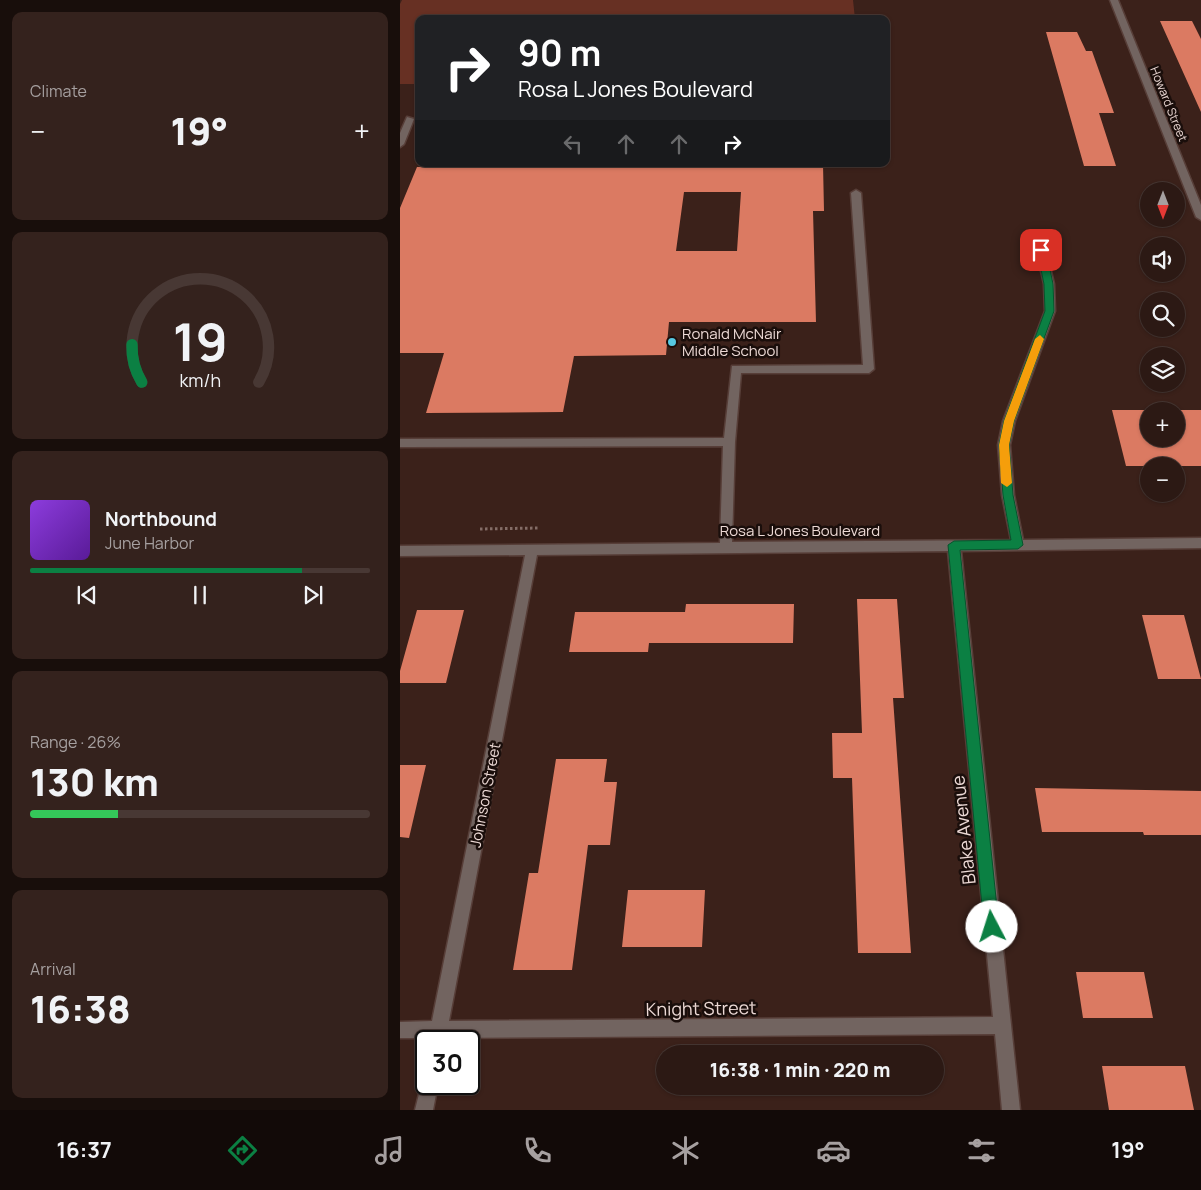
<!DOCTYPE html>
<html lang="en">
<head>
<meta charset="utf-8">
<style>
  :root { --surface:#2c1914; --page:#34221d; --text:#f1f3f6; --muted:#a6a0a0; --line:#483834; --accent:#0b8043 }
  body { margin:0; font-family:Manrope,sans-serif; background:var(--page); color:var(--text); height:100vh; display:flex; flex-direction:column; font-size:19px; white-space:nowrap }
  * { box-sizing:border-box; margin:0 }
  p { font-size:16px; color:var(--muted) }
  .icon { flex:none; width:28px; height:28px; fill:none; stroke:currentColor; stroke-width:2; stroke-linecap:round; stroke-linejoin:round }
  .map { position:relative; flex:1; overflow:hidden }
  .drawer { display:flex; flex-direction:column; gap:12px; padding:12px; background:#180e0b; width:400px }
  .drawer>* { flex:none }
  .banner { position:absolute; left:15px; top:15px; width:475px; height:152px; border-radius:10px; box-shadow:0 1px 4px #0004,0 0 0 1px var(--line); background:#202124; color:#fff; overflow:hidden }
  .needle { width:32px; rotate:180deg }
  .tools { position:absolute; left:740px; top:182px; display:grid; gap:10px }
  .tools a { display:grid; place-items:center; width:45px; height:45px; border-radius:50%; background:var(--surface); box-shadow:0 1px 4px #0004,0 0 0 1px var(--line); font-size:25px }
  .speed { position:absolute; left:15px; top:1030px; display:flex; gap:10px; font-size:25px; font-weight:700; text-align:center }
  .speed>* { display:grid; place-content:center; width:65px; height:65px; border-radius:50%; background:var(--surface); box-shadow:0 1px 4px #0004,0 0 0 1px var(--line); line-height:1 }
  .speed .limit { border:2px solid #111; border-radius:8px; background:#fff; color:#111 }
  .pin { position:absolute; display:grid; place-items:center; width:42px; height:42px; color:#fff; margin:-21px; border-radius:10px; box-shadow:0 2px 8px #0006 }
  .me { position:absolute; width:55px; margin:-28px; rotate:355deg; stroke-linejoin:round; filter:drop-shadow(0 0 4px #0008) }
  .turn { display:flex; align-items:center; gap:18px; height:105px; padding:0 20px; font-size:22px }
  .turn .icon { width:65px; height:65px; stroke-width:2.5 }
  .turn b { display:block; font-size:35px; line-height:42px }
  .lanes { display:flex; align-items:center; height:48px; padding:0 20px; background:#0003; justify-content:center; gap:25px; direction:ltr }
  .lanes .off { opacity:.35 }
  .big { font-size:38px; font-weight:800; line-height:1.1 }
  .drawer .widget { flex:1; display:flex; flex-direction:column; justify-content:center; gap:8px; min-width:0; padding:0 18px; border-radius:10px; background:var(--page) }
  .drawer .dial { align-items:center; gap:0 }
  .dial svg { height:130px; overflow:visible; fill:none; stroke:var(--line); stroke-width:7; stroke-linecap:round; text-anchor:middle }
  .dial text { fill:var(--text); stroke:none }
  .song { display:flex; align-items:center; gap:15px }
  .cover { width:60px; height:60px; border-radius:8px; background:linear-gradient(135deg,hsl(270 70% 55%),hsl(270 70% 35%)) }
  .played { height:5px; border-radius:2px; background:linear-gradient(90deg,var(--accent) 80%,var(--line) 80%) }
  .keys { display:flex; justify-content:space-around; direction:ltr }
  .heat { display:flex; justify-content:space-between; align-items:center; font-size:28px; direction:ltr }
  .charge { height:8px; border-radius:4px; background:linear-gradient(90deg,#34c759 26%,var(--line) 0) }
  .trip { position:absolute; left:256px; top:1045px; width:288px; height:50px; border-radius:25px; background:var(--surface); box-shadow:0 1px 4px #0004,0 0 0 1px var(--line); font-weight:800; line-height:50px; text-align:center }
  .menu { display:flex; height:80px; justify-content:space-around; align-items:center; background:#120a08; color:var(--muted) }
  .menu .icon { width:35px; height:35px }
  .menu .active { color:var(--accent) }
  .menu b { font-size:22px; color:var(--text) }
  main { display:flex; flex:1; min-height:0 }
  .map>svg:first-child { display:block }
  .green { fill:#673023 }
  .building { fill:#db7a62; fill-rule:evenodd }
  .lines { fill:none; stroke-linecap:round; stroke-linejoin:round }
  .minor-casing { stroke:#573e38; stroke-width:3 }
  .path { stroke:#846d67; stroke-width:3; stroke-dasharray:2.5 2.5; stroke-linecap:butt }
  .minor { fill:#726460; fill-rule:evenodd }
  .route { fill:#0b8043; stroke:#07532c }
  .slow { fill:#f59e0b }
  .poi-dot { fill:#57c9e2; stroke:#1a0e0b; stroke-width:2 }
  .labels { text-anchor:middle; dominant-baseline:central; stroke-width:5; stroke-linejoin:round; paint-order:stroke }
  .far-street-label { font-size:12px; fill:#ecd9d5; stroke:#1a0e0b }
  .poi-label { font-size:15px; fill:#ecd9d5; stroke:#1a0e0b; text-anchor:start }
  .street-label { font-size:15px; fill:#ecd9d5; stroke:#1a0e0b }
  .near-street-label { font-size:18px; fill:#ecd9d5; stroke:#1a0e0b }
</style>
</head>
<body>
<main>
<section class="drawer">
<div class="widget"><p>Climate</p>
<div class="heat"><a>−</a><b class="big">19°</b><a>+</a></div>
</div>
<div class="widget dial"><svg viewBox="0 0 100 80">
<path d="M14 69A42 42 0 1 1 86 69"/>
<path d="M14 69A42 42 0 0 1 8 46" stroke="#0b8043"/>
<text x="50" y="56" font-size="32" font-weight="700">19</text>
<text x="50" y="72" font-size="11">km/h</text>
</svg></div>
<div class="widget">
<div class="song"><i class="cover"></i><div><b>Northbound</b><p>June Harbor</p></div></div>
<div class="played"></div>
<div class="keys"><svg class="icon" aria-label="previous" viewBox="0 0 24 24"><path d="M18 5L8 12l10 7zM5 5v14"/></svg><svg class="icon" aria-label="pause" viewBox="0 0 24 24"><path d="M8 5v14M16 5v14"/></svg><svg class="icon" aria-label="next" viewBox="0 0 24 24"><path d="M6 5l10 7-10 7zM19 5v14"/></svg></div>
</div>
<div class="widget"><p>Range · 26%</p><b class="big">130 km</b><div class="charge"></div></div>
<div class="widget"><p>Arrival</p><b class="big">16:38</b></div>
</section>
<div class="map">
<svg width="801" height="1110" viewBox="0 0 801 1110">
  <rect width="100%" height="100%" fill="#3b211a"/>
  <path class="green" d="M2,0H453L455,19H19V84H0V4Z"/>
  <path class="building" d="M760,21H792L801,39V112Z
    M646,32H677L686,51H692L714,113H699L716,166H684Z
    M306,164H423L424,211H413L416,322H269L266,355L174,356L163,412L26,413L44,353H0V208L17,167H306ZM284,192H341L337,251H276Z
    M712,410H801V466H726ZM749,411H776V439H749Z
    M457,599H497L504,698H493L511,953H458L452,778H433L432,733H462Z
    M286,604H394L393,643H249L248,652H169L175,612H285Z
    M17,610H64L46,683H0V671Z
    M742,615H784L801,679H758Z
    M156,759H207L204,782H217L210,845H188L172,970H113L129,873H138Z
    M0,765H26L9,838L0,837Z
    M635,788L801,791V835H744L743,832H642Z
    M228,890H305L302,947H222Z
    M676,972H744L753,1018H683Z
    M702,1066H785L794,1110H709Z"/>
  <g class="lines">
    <g class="minor-casing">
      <path id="minor" d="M710,0H718L801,205V220L796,217Z
        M7,117L14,119L4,144L0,147V133Z
        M456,190L461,193L474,369L469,373H341L335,442L332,542L611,540L602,495L598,445L603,421L645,311L644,284L636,250L641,247L646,250L654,284L655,311L615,421L610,445L614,495L623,540L801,538V548L561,551L620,1110H602L595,1034L46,1038L45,1041H29V1038H0V1022L32,1021L125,555L0,556V546L320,543L323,446L0,447V439L324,438L332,366L463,365L451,193ZM548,551L593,1017L49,1021L137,555Z
        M26,1076V1084H38L33,1110H15L23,1078Z"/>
    </g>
    <path class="path" d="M80,529L138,528"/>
    <use href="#minor" class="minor"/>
  </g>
  <path class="route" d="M641,247L646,250L653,284L654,311L614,421L609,445L613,495L623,545L618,549L560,550L599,927L597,932L592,934L586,932L584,927L548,545L554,541L611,540L603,495L599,445L604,421L645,311L644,284L637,250Z"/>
  <path class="slow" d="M640,335L644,339L614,421L609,445L612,483L607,487L601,483L599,445L604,421L635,339Z"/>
  <circle class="poi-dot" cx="272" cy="342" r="5"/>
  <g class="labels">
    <g class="far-street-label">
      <text transform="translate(769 104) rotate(68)">Howard Street</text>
    </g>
    <g class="poi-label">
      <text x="282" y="333">Ronald McNair<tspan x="282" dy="17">Middle School</tspan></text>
    </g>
    <g class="street-label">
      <text x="400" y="530">Rosa L Jones Boulevard</text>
      <text transform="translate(85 795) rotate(-79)">Johnson Street</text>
    </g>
    <g class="near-street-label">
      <text transform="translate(563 830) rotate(-96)">Blake Avenue</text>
      <text transform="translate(301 1008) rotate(-1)">Knight Street</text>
    </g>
  </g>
</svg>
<div class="tools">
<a><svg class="needle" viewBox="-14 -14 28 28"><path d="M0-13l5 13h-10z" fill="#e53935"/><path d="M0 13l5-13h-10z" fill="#a6a0a0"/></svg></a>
<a><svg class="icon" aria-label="sound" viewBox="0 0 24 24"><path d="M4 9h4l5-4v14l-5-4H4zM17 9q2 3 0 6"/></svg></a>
<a><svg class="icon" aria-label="search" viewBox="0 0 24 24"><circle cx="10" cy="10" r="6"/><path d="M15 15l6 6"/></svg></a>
<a><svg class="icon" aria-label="layers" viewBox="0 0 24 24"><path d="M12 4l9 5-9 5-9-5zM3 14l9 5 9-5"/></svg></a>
<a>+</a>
<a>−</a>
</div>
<div class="speed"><div class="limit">30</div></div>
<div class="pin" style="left:641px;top:250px;background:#d93025"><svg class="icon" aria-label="arrive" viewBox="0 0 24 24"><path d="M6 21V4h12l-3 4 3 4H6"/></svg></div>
<svg class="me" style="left:592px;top:927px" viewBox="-20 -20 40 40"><circle r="19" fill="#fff"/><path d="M0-13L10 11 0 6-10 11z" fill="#0b8043"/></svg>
<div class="trip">16:38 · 1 min · 220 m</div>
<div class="banner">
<div class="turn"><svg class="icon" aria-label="right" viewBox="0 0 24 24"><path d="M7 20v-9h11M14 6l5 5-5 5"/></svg><div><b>90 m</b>Rosa L Jones Boulevard</div></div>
<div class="lanes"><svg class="icon off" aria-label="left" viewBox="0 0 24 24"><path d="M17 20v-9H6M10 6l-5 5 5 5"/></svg><svg class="icon off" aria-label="ahead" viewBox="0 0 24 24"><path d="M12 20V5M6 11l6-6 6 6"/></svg><svg class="icon off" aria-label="ahead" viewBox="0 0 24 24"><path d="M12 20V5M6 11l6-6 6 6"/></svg><svg class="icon" aria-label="right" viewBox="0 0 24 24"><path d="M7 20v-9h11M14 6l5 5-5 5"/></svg></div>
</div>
</div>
</main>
<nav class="menu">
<b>16:37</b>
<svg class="icon active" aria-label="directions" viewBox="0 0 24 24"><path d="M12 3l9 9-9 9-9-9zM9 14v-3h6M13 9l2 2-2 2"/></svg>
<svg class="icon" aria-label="music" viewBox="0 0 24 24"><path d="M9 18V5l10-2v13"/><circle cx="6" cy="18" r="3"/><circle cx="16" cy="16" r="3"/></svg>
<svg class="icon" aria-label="phone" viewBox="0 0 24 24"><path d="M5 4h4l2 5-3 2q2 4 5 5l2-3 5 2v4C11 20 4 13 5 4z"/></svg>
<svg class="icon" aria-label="climate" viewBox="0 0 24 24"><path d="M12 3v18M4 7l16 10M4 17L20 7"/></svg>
<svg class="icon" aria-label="car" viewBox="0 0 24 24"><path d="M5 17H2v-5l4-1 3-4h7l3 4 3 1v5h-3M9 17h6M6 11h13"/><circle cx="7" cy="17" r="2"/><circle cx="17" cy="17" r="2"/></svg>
<svg class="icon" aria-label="filters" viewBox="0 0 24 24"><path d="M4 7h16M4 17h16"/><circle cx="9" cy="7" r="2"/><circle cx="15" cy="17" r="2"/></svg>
<b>19°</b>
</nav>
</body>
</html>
